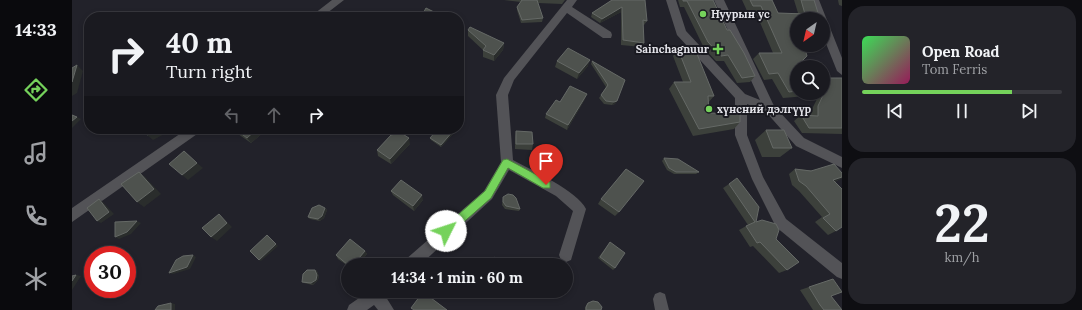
<!DOCTYPE html>
<html lang="en">
<head>
<meta charset="utf-8">
<style>
  :root { --surface:#1a1a20; --page:#232329; --text:#f1f3f6; --muted:#9fa1a5; --line:#38383e; --accent:#75d25b }
  body { margin:0; font-family:Lora,serif; background:var(--page); color:var(--text); height:100vh; display:flex; flex-direction:column; font-size:15px; white-space:nowrap }
  * { box-sizing:border-box; margin:0 }
  p { font-size:13px; color:var(--muted) }
  .icon { flex:none; width:22px; height:22px; fill:none; stroke:currentColor; stroke-width:2; stroke-linecap:round; stroke-linejoin:round }
  .map { position:relative; flex:1; overflow:hidden }
  .panel { display:flex; flex-direction:column; gap:6px; padding:6px; background:#0e0e12; width:240px }
  .panel>* { flex:none }
  .guide { position:absolute; left:12px; top:12px; width:380px; height:122px; border-radius:16px; box-shadow:0 2px 6px #0003,0 0 0 1px var(--line); background:#1a1a20; color:var(--text); overflow:hidden }
  .needle { width:26px; rotate:214deg }
  .fabs { position:absolute; left:718px; top:12px; display:grid; gap:8px }
  .fabs a { display:grid; place-items:center; width:40px; height:40px; border-radius:50%; background:var(--surface); box-shadow:0 2px 6px #0003,0 0 0 1px var(--line); font-size:20px }
  .speed { position:absolute; left:12px; top:246px; display:flex; gap:8px; font-size:20px; font-weight:700; text-align:center }
  .speed>* { display:grid; place-content:center; width:52px; height:52px; border-radius:50%; background:var(--surface); box-shadow:0 2px 6px #0003,0 0 0 1px var(--line); line-height:1 }
  .speed .limit { border:6px solid #d22; background:#fff; color:#111 }
  .pin { position:absolute; display:grid; place-items:center; width:34px; height:34px; color:#fff; margin:-41px -17px; border-radius:50% 50% 50% 0; rotate:-45deg; box-shadow:0 0 4px #0007 }
  .pin .icon { rotate:45deg }
  .me { position:absolute; width:44px; margin:-22px; rotate:49deg; stroke-linejoin:round; filter:drop-shadow(0 0 3px #0008) }
  .turn { display:flex; align-items:center; gap:14px; height:84px; padding:0 16px; font-size:18px }
  .turn .icon { width:52px; height:52px; stroke-width:2.5 }
  .turn b { display:block; font-size:28px; line-height:34px }
  .lanes { display:flex; align-items:center; height:38px; padding:0 16px; background:#0003; justify-content:center; gap:20px; direction:ltr }
  .lanes .off { opacity:.35 }
  .panel .tile { flex:1; display:flex; flex-direction:column; justify-content:center; gap:6px; min-width:0; padding:0 14px; border-radius:16px; background:var(--page) }
  .panel .dial { align-items:center; gap:0 }
  .dial b { font-size:52px; line-height:1 }
  .song { display:flex; align-items:center; gap:12px }
  .cover { width:48px; height:48px; border-radius:6px; background:linear-gradient(135deg,hsl(130 70% 55%),hsl(330 70% 35%)) }
  .played { height:4px; border-radius:2px; background:linear-gradient(90deg,var(--accent) 75%,var(--line) 75%) }
  .keys { display:flex; justify-content:space-around; direction:ltr }
  .trip { position:absolute; left:269px; top:258px; width:232px; height:40px; border-radius:20px; background:var(--surface); box-shadow:0 2px 6px #0003,0 0 0 1px var(--line); font-weight:800; line-height:40px; text-align:center }
  main { display:flex; flex:1; min-height:0 }
  .dock { display:flex; flex-direction:column; width:72px; justify-content:space-around; align-items:center; background:#0a0a0d; color:var(--muted) }
  .dock .icon { width:28px; height:28px }
  .dock .selected { color:var(--accent) }
  .dock b { font-size:18px; color:var(--text) }
  .map>svg:first-child { display:block }
  .lines { fill:none; stroke-linecap:round; stroke-linejoin:round }
  .street { fill:#535357; fill-rule:evenodd }
  .wall { fill:#3c403b }
  .shaded-wall { fill:#2a2d2c }
  .building { fill:#4e524e; stroke:#656966 }
  .route { fill:#75d25b; stroke:#4c883b }
  .poi-dot { fill:#75d25b; stroke:#191920; stroke-width:1.5 }
  .labels { text-anchor:middle; dominant-baseline:central; stroke-width:4; stroke-linejoin:round; paint-order:stroke }
  .poi-label { font-size:11px; font-weight:bold; fill:#e4e4ea; stroke:#191920; text-anchor:start }
</style>
</head>
<body>
<main>
<nav class="dock">
<b>14:33</b>
<svg class="icon selected" aria-label="directions" viewBox="0 0 24 24"><path d="M12 3l9 9-9 9-9-9zM9 14v-3h6M13 9l2 2-2 2"/></svg>
<svg class="icon" aria-label="music" viewBox="0 0 24 24"><path d="M9 18V5l10-2v13"/><circle cx="6" cy="18" r="3"/><circle cx="16" cy="16" r="3"/></svg>
<svg class="icon" aria-label="phone" viewBox="0 0 24 24"><path d="M5 4h4l2 5-3 2q2 4 5 5l2-3 5 2v4C11 20 4 13 5 4z"/></svg>
<svg class="icon" aria-label="climate" viewBox="0 0 24 24"><path d="M12 3v18M4 7l16 10M4 17L20 7"/></svg>
</nav>
<div class="map">
<svg width="770" height="310" viewBox="0 0 770 310">
  <rect width="100%" height="100%" fill="#22222a"/>
  <g class="lines">
    <path class="street" d="M260,0H272L250,17H238Z
      M495,0H505L500,7L539,32L540,35L539,38H531L495,13L442,80L436,95L441,160C459,170 506,191 514,209L499,260L494,262L489,260L487,255L501,211L484,196L437,170L420,199L348,265H331L333,260L412,191L429,162L424,95L432,78Z
      M594,0H604L614,31L673,94L688,100L642,0H652L702,106L732,138L770,157V168L724,146L694,112L675,104V135L691,177L714,219L770,263V279L765,277L704,227L680,179L663,135V98L605,35Z
      M737,0H747L770,58V75L765,71L751,36V19H745Z
      M115,129H130L128,132L0,222V208Z
      M297,291H317L314,297L322,310H306L302,305L295,310H275L277,305Z
      M588,292L593,294L597,310H583L581,299L583,294Z"/>
  </g>
  <path class="wall" d="M432,0H493L490,4L466,3L471,18L470,22L449,23L445,10V7L449,2Z
    M540,0L575,21L572,25H571L572,43L570,47L549,45V12L528,23L519,17L520,13Z
    M606,0H641L655,30L683,76L678,82L665,83L652,61H644L632,48L612,7H608Z
    M670,0H700L706,13H726L722,0H742L725,45H750L749,46L732,45L729,63L725,67V93H751V78H770V134L730,133L722,121L729,115H739V111L747,95L711,98L700,79L692,80L681,59L687,53H701L684,13H676Z
    M766,0H770V6L767,5Z
    M396,30L432,43L431,50L422,61L411,57V50L396,36Z
    M751,31L756,39L751,44Z
    M606,49L642,96L636,103L637,113L668,122L662,129L621,136L597,89L602,82H611L601,56Z
    M485,61L516,66L505,79L483,67Z
    M520,61L553,80L543,104L540,105L532,104L527,98L529,95L534,87L519,64Z
    M513,99L495,130L473,118L474,114L488,102Z
    M163,129H192L193,131L179,143L166,134Z
    M694,130L720,148L708,157H690L683,140Z
    M444,131L461,144L460,150L443,149V137Z
    M382,133L369,147L359,140L358,138Z
    M338,144L319,164L306,156L305,150Z
    M592,158L627,172L624,174H602L595,170L590,161Z
    M723,169L770,173V178L763,182L764,231L756,235L743,222L750,217L727,191L720,185L717,174Z
    M657,184L684,222L704,239L715,270L707,273L681,246L678,247L667,230L676,225L651,188Z
    M319,191L351,200L342,211L321,195Z
    M431,197L448,209L447,211L433,209L430,205Z
    M529,199L547,212L543,216L526,204Z
    M253,208L255,210L252,218L248,221L238,219L236,217Z
    M538,242L543,268L541,270L526,258Z
    M293,251L295,254L286,265H276V266L266,259L264,255Z
    M243,270L245,271L247,277L245,281L241,285L232,283L230,282Z
    M761,279L759,296L770,310H741L728,290Z
    M448,291H467L460,297L448,293Z
    M516,303L529,310H513V308L515,304Z"/>
  <path class="shaded-wall" d="M550,7L549,12L528,23L530,19Z
    M432,43L431,50L422,61V55Z
    M518,60L516,66L505,79L507,73Z
    M5,65L11,71L5,93L0,96V82Z
    M515,94L513,99L495,130L496,125Z
    M545,101L543,104L540,105L542,102Z
    M5,117L9,119L0,128V121Z
    M86,129H102L81,140L75,135Z
    M185,129H192L193,131L179,143L175,138Z
    M382,130V133L369,147V145Z
    M337,138L338,144L319,164L318,159Z
    M125,163L131,168L116,180L110,175Z
    M67,172L73,177L89,194L72,207L65,202Z
    M770,177V178L765,181L754,184L761,180Z
    M350,195L351,200L342,211L341,206Z
    M27,199L31,202L42,214L29,223L25,221Z
    M253,208L255,210L252,218L248,221L246,219Z
    M147,214L160,227L145,241L139,237Z
    M65,221L69,223L59,234L47,239L43,237Z
    M195,235L206,246L189,261L187,260Z
    M293,251L295,254L286,265H281Z
    M121,255L124,257L118,269L101,274L97,273Z
    M243,270L245,271L247,277L245,281L241,285L239,283Z
    M4,275L9,276L0,290V281Z
    M99,303L103,304V310H99Z"/>
  <path class="building" d="M450,0H465L471,18L450,20L445,7Z
    M540,0H573L575,21L571,20L572,43L551,40L550,7L530,19L520,13Z
    M611,0H641L655,30H658L672,53L683,76L670,78L656,55L649,56L636,42L615,1H611Z
    M678,0H700L706,13L733,14L729,0H742L748,19H725V45H732L735,56L728,63L731,67H725V91L717,92L706,73L697,74L687,53H710L689,6H681Z
    M354,8L366,14L364,17H349Z
    M398,27L432,43L422,55L411,50L414,46L396,30Z
    M751,31L756,39H751Z
    M496,48L518,60L507,73L485,61Z
    M606,49H623L642,96H636L637,113L668,114V122L627,129L602,82H619Z
    M520,61L553,80L545,101L542,102L534,101L529,95L536,85Z
    M5,65L0,82V68Z
    M751,78H770V128H737L729,115L746,116V106L754,89H751Z
    M498,86L515,94L496,125L474,114L484,100L488,102Z
    M0,115L5,117L0,121Z
    M73,129H86L75,135Z
    M163,129H185L175,138Z
    M366,129H380L382,130L369,145L358,138Z
    M694,130H712L720,148H701Z
    M444,131L460,132L461,144H444Z
    M329,133L337,138L318,159L305,150L319,135Z
    M112,151L125,163L110,175L97,164Z
    M592,158L606,159L627,172H604L597,168Z
    M762,164L770,173V177L761,180L770,189V227L764,231L751,218L758,214L734,186L727,181L723,169L739,171Z
    M554,169L572,181L547,212L529,199Z
    M67,172L82,189L65,202L49,184Z
    M665,178L687,207L684,222L690,220L704,224L707,230L704,239L727,262L715,270L688,242L685,243L674,226L683,222L657,184Z
    M329,180L350,195L341,206L319,191Z
    M436,194L441,195L444,198L448,209L434,206L431,202V197Z
    M27,199L37,212L25,221L15,208Z
    M247,205L253,208L250,216L246,219L236,217L240,208Z
    M147,214L155,223L139,237L130,228Z
    M65,221L55,232L43,237V222Z
    M195,235L204,244L187,260L178,251Z
    M278,239L293,251L281,265H276L264,255Z
    M538,242L553,253L543,268L528,257Z
    M121,255L115,267L97,273L104,260L111,256Z
    M422,257L432,265H416Z
    M235,270H243L245,275L244,280L239,283L230,282L231,274Z
    M4,275L0,281V276Z
    M761,279L770,292L759,296L770,310H752L748,305L737,287Z
    M449,291H466L461,295Z
    M351,292L375,310H342L339,308Z
    M521,301L526,302L530,307L529,310H514V307L516,303Z
    M99,303V310H83L86,306Z"/>
  <path class="route" d="M435,159L478,182V188H471L436,168L419,198L378,234L374,236L371,234L369,231L371,228L413,191L431,160Z"/>
  <g class="poi-dot">
    <circle cx="631" cy="14" r="4"/>
    <path d="M644 43h4v4h4v4h-4v4h-4v-4h-4v-4h4z"/>
    <circle cx="637" cy="109" r="4"/>
  </g>
  <g class="labels">
    <g class="poi-label">
      <text x="639" y="14">Нуурын ус</text>
      <text x="637" y="49" text-anchor="end">Sainchagnuur</text>
      <text x="645" y="109">хүнсний дэлгүүр</text>
    </g>
  </g>
</svg>
<div class="fabs">
<a><svg class="needle" viewBox="-14 -14 28 28"><path d="M0-13l5 13h-10z" fill="#e53935"/><path d="M0 13l5-13h-10z" fill="#9fa1a5"/></svg></a>
<a><svg class="icon" aria-label="search" viewBox="0 0 24 24"><circle cx="10" cy="10" r="6"/><path d="M15 15l6 6"/></svg></a>
</div>
<div class="speed"><div class="limit">30</div></div>
<div class="pin" style="left:474px;top:185px;background:#d93025"><svg class="icon" aria-label="arrive" viewBox="0 0 24 24"><path d="M6 21V4h12l-3 4 3 4H6"/></svg></div>
<svg class="me" style="left:374px;top:231px" viewBox="-20 -20 40 40"><circle r="19" fill="#fff"/><path d="M0-13L10 11 0 6-10 11z" fill="#75d25b"/></svg>
<div class="trip">14:34 · 1 min · 60 m</div>
<div class="guide">
<div class="turn"><svg class="icon" aria-label="right" viewBox="0 0 24 24"><path d="M7 20v-9h11M14 6l5 5-5 5"/></svg><div><b>40 m</b>Turn right</div></div>
<div class="lanes"><svg class="icon off" aria-label="left" viewBox="0 0 24 24"><path d="M17 20v-9H6M10 6l-5 5 5 5"/></svg><svg class="icon off" aria-label="ahead" viewBox="0 0 24 24"><path d="M12 20V5M6 11l6-6 6 6"/></svg><svg class="icon" aria-label="right" viewBox="0 0 24 24"><path d="M7 20v-9h11M14 6l5 5-5 5"/></svg></div>
</div>
</div>
<section class="panel">
<div class="tile">
<div class="song"><i class="cover"></i><div><b>Open Road</b><p>Tom Ferris</p></div></div>
<div class="played"></div>
<div class="keys"><svg class="icon" aria-label="previous" viewBox="0 0 24 24"><path d="M18 5L8 12l10 7zM5 5v14"/></svg><svg class="icon" aria-label="pause" viewBox="0 0 24 24"><path d="M8 5v14M16 5v14"/></svg><svg class="icon" aria-label="next" viewBox="0 0 24 24"><path d="M6 5l10 7-10 7zM19 5v14"/></svg></div>
</div>
<div class="tile dial"><b>22</b><p>km/h</p></div>
</section>
</main>
</body>
</html>
